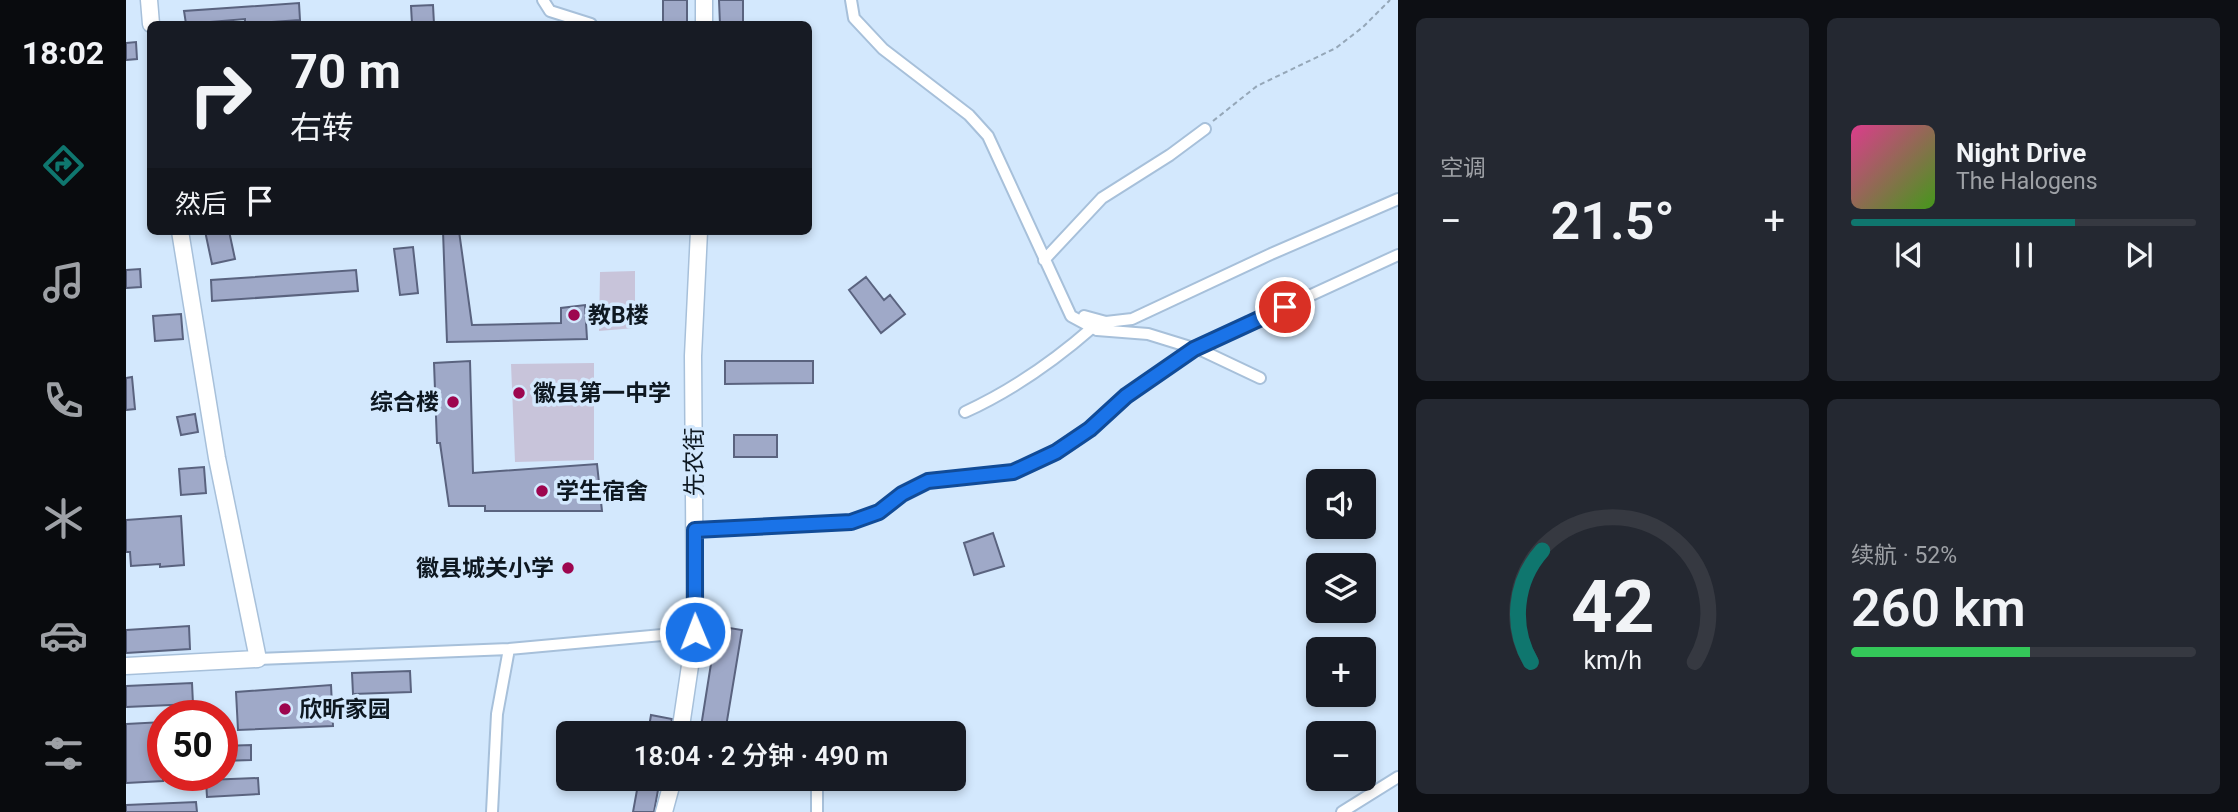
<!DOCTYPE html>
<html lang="zh">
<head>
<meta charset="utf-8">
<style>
  :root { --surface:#171b24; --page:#242831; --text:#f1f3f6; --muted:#9ea1a6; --line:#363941; --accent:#0f766e }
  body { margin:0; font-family:Roboto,"Noto Sans SC",sans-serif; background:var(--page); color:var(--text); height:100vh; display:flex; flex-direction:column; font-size:26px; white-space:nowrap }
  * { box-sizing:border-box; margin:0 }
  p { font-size:23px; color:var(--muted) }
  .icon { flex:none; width:38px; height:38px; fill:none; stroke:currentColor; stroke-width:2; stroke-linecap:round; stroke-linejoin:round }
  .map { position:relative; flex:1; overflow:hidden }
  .panel { display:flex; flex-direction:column; gap:18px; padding:18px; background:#0d0f14; width:840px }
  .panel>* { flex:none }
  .banner { position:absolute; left:21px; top:21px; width:665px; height:214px; border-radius:10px; box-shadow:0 4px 10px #0003; background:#171b24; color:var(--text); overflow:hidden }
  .tools { position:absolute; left:1180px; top:469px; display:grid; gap:14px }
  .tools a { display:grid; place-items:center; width:70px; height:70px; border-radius:10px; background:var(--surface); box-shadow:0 4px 10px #0003; font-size:35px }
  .speed { position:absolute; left:21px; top:700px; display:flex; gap:14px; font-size:35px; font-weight:700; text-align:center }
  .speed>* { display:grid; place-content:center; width:91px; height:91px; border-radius:50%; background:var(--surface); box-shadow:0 4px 10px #0003; line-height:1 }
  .speed .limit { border:10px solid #d22; background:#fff; color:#111 }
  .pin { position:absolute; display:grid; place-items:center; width:60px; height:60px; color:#fff; margin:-30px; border:4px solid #fff; border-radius:50%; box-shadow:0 2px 7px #0007 }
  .me { position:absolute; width:77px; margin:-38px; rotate:359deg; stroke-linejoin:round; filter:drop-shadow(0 0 5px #0008) }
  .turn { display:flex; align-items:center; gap:24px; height:147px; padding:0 28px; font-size:32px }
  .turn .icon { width:91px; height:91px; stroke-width:2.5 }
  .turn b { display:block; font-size:49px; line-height:60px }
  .then { display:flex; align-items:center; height:66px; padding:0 28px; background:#0003; gap:14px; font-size:26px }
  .big { font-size:52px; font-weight:600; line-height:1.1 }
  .panel .widget { flex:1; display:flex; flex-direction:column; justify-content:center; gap:10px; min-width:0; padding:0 24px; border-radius:10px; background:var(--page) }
  .panel .dial { align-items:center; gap:0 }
  .dial svg { height:182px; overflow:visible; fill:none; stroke:var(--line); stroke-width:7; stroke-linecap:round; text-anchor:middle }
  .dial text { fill:var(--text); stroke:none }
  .song { display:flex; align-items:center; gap:21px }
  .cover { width:84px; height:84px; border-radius:10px; background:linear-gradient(135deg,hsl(330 70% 55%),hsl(100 70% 35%)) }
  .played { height:7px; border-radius:4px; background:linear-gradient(90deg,var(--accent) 65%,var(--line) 65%) }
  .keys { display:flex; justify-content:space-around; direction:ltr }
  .heat { display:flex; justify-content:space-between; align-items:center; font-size:38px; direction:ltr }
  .charge { height:10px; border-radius:5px; background:linear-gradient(90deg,#34c759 52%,var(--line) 0) }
  .panel .tiles { flex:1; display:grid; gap:18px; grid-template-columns:repeat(2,1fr) }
  .trip { position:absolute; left:430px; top:721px; width:410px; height:70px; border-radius:10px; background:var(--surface); box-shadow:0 4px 10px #0003; font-weight:600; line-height:70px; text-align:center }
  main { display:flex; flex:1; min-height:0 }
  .menu { display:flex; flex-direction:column; width:126px; justify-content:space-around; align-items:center; background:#090b0e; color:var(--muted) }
  .menu .icon { width:49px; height:49px }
  .menu .on { color:var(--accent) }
  .menu b { font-size:32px; color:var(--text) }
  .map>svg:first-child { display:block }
  .green { fill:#c8c4da }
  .building { fill:#9fa9c8; stroke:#5a637f; stroke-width:2 }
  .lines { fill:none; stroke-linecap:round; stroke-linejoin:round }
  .street-casing { stroke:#a7c0da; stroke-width:14 }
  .secondary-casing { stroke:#a7c0da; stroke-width:19 }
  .path { stroke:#95a7b8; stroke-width:2; stroke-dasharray:5 3.5; stroke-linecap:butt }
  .street { stroke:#fff; stroke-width:10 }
  .secondary { stroke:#fff; stroke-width:16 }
  .route-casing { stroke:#114b97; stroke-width:18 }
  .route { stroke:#1a73e8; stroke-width:12 }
  .poi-dot { fill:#9d064f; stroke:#d3e8fd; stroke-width:2.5 }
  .labels { text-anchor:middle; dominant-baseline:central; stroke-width:7; stroke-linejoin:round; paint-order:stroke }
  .poi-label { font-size:23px; font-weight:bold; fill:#0e1821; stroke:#d3e8fd; text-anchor:start }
  .street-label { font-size:23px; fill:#0e1821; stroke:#d3e8fd }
</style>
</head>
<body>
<main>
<nav class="menu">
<b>18:02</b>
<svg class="icon on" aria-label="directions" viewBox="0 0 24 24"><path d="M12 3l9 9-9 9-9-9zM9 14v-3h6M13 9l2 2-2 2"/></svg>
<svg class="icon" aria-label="music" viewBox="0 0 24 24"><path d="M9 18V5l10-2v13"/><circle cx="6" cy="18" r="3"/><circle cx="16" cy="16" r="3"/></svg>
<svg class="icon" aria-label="phone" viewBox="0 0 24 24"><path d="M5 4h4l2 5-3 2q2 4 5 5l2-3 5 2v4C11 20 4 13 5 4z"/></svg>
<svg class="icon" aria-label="climate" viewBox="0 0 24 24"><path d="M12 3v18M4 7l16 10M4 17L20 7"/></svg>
<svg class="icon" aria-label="car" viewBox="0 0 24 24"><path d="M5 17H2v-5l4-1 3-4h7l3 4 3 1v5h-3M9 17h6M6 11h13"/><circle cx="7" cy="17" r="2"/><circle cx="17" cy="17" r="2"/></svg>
<svg class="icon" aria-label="filters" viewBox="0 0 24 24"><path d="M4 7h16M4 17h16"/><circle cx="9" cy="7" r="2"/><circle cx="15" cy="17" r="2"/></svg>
</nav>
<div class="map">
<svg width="1272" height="812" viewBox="0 0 1272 812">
  <rect width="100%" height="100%" fill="#d3e8fd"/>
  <path class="green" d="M509,271V328L473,331L474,272Z
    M468,363V460L389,462L385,364Z"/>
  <path class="building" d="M537,0H561V24H537Z
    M593,0H617V24H594Z
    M173,3L174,20L119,24V19L60,24L58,11Z
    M307,5L308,24H286L285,6Z
    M10,42L11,59L0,60V43Z
    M79,231H103L109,259L86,264Z
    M317,231H333L346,325L435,323V308L459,305L461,339L321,342Z
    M287,247L292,293L274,295L268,249Z
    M14,269L15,287L0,288V270Z
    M230,270L232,291L86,301L85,280Z
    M740,277L758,300L764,295L779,314L755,333L723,290Z
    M55,314L57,339L29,341L27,316Z
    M344,361L347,473L471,464L476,511H359V506H323L314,443H311L308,363Z
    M599,361H687V383L599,384Z
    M6,377L9,409L0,410V378Z
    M69,414L72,432L55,435L51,417Z
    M608,435H651V457H608Z
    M78,467L80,493L55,495L53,469Z
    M55,516L58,565L34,567V564L5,566L4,552H0V520Z
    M867,533L878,566L848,575L838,543Z
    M63,626L64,649L0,653V630Z
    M591,626L616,630L599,733H574Z
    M284,671L285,692L227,694L226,673Z
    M66,683L67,704L0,707V686Z
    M205,685L207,726L112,730L110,692Z
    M525,715L546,719L543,733H522Z
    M37,722V781L0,783V724Z
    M125,745V760L96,761V746Z
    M132,778L133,794L81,797L80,780Z
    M513,779H534L528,812H507Z
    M70,802L71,812H0V805Z"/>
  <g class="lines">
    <g class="street-casing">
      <path id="street" d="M417,0L424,11L465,24
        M725,0L728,18L757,49L843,115L862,136L945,316L971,330L1022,334L1077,351L1134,378
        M918,260L976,198L1044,155L1079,129
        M958,316L980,322L1006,319L1145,254L1272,199
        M839,412C887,390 927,362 967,327
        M569,530L725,522L753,512L776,494L802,481L887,473L930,452L964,429L1000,396L1068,349L1272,255
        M132,659L383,649L569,632
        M691,779V812
        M366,812L371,714L383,649
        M1216,812L1272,777"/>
    </g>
    <g class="secondary-casing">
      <path id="secondary" d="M23,0L25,24
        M578,0V24
        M0,666L132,659L91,458L54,231
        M554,733L569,632L567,356L573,231
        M538,812L547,779"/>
    </g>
    <path class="path" d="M1087,121L1131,86L1210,48L1237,27L1264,0"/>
    <use href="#street" class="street"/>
    <use href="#secondary" class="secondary"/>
  </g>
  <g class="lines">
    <g class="route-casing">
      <path id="route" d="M569,632V530L725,522L753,512L776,494L802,481L887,472L930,452L964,429L1000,396L1068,349L1159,307"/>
    </g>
    <use href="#route" class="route"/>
  </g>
  <g class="poi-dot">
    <circle cx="448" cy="315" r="7"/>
    <circle cx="393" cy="393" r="7"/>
    <circle cx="327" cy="402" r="7"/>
    <circle cx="416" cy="491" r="7"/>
    <circle cx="442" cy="568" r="7"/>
    <circle cx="159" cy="709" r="7"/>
  </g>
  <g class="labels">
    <g class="poi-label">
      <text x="462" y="315">教B楼</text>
      <text x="407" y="393">徽县第一中学</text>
      <text x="313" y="402" text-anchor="end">综合楼</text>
      <text x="430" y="491">学生宿舍</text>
      <text x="428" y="568" text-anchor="end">徽县城关小学</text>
      <text x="173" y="709">欣昕家园</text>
    </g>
    <g class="street-label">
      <text transform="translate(568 462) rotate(-90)">先农街</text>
    </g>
  </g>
</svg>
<div class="tools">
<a><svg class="icon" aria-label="sound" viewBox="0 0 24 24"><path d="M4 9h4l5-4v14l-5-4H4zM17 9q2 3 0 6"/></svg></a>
<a><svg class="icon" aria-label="layers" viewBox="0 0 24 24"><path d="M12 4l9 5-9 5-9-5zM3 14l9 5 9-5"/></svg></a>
<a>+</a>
<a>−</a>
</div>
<div class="speed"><div class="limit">50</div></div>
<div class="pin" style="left:1159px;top:307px;background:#d93025"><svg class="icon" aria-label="arrive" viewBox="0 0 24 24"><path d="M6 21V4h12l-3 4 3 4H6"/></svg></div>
<svg class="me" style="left:569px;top:632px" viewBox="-20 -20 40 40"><circle r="17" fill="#1a73e8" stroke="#fff" stroke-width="3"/><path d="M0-11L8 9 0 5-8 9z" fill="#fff"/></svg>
<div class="trip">18:04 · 2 分钟 · 490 m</div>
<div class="banner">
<div class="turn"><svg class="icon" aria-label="right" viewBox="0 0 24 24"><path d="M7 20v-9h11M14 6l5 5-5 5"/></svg><div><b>70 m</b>右转</div></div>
<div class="then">然后<svg class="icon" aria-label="arrive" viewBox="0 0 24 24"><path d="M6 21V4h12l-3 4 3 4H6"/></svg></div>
</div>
</div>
<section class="panel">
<div class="tiles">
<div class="widget"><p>空调</p>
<div class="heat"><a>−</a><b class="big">21.5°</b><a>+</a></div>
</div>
<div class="widget">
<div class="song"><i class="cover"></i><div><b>Night Drive</b><p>The Halogens</p></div></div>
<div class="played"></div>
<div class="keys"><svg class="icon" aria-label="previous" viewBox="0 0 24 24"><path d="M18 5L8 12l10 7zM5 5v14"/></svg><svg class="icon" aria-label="pause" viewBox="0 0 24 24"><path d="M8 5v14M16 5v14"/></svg><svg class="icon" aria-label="next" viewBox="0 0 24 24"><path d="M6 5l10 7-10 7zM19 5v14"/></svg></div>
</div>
<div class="widget dial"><svg viewBox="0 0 100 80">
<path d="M14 69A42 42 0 1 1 86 69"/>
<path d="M14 69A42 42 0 0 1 19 20" stroke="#0f766e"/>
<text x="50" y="56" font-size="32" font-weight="700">42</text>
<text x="50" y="72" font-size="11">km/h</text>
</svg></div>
<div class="widget"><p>续航 · 52%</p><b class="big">260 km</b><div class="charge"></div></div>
</div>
</section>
</main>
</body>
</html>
